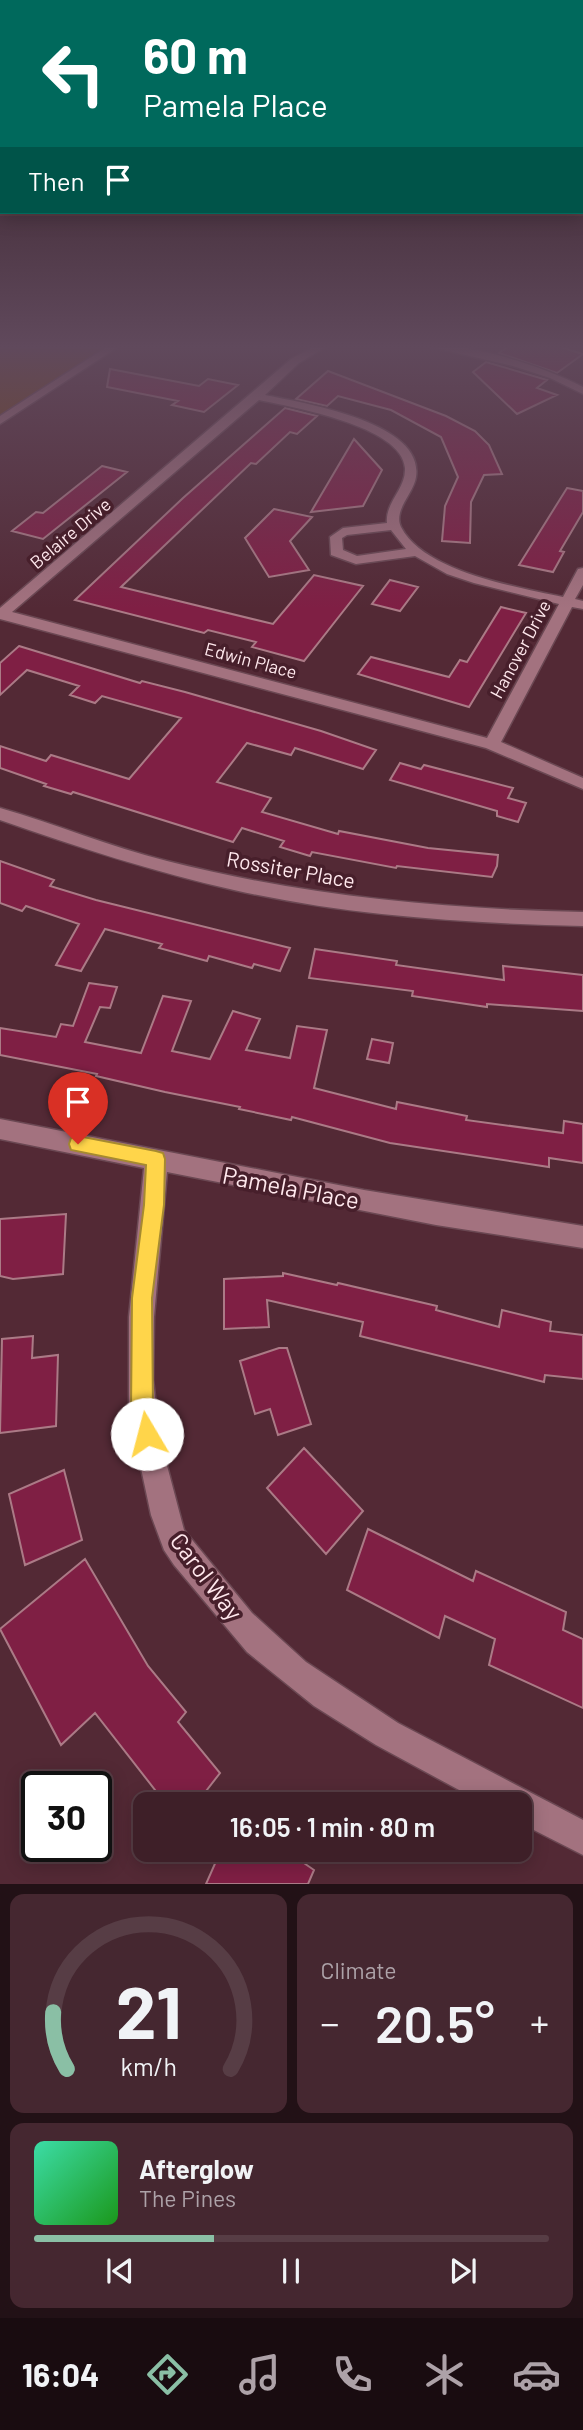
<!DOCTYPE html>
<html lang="en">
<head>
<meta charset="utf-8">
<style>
  :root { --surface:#3e1f28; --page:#452730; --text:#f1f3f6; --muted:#ada2a8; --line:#573d45; --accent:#8abfa5 }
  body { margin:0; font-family:Barlow,sans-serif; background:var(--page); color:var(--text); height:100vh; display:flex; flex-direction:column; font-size:26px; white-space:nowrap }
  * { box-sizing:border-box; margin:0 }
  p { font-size:23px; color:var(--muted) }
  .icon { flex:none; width:38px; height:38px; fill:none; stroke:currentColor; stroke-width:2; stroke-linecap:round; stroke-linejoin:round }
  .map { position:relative; height:1884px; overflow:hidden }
  .drawer { display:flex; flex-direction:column; gap:10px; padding:10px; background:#221116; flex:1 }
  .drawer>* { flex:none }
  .top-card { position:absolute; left:0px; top:0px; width:584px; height:214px; box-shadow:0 4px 18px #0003,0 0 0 2px var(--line); background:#00695c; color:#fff; overflow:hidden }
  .speed { position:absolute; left:21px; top:1771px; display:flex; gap:14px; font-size:35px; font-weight:700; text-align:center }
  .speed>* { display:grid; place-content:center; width:91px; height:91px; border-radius:50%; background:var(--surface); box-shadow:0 4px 18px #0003,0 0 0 2px var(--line); line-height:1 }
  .speed .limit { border:4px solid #111; border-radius:10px; background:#fff; color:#111 }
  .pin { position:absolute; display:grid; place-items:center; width:60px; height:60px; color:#fff; margin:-72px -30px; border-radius:50% 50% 50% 0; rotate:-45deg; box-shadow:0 0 7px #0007 }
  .pin .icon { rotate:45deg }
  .me { position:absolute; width:77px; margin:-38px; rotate:352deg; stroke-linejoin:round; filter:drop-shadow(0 0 5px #0008) }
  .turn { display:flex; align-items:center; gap:24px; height:147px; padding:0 28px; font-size:32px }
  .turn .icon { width:91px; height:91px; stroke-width:2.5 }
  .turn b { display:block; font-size:49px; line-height:60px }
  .then { display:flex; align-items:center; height:66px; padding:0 28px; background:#0003; gap:14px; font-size:26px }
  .big { font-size:52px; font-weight:600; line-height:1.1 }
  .drawer .tile { flex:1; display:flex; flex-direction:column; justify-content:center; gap:10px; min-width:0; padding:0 24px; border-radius:14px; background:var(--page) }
  .drawer .dial { align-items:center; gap:0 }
  .dial svg { height:182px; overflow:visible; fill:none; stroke:var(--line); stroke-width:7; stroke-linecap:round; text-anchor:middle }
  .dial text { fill:var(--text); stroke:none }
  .song { display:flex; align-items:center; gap:21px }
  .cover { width:84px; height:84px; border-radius:10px; background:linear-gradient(135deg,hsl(160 70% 55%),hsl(120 70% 35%)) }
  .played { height:7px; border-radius:4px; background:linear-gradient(90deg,var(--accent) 35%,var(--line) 35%) }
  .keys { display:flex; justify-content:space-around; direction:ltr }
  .heat { display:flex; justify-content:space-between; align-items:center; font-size:38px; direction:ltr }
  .drawer .tiles { flex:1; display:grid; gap:10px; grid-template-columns:1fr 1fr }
  .tile:last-child { grid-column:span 2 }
  .trip { position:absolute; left:133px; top:1792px; width:399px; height:70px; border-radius:14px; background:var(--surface); box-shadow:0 4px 18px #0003,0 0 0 2px var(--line); font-weight:600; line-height:70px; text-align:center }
  .dock { display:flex; height:112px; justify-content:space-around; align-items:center; background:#190c10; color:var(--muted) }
  .dock .icon { width:49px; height:49px }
  .dock .active { color:var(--accent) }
  .dock b { font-size:32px; color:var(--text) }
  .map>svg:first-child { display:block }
  .green { fill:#71410e }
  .building { fill:#7f1f44; stroke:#ab7a86; stroke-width:2 }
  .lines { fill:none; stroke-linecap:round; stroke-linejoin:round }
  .minor-casing { stroke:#6b4853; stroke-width:3 }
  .tertiary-casing { stroke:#6b4853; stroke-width:3 }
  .minor { fill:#a3727f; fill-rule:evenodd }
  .tertiary { fill:#a3727f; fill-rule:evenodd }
  .route { fill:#ffd54a; stroke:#a68a30; stroke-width:2 }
  .labels { text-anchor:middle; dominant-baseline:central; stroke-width:7; stroke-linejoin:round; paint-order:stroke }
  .far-street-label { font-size:18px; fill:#ffe8ed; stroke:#471f2b }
  .street-label { font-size:21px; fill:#ffe8ed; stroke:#471f2b }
  .near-street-label { font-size:24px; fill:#ffe8ed; stroke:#471f2b }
</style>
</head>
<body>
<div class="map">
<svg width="583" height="1884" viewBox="0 0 583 1884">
  <rect width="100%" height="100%" fill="#532935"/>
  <path class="green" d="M0,345H117L0,422Z"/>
  <path class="building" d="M511,345H554L583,354L557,373L499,353Z
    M486,362L547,380L537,388L557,395L517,414L473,372Z
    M110,369L199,386L208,379L238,385L204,412L172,405L178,401L107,387Z
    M328,371L446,416L475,431L489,445L502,474L484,475L471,502L470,543L442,541L445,506L458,477L441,437L391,410L338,396L327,406L296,399Z
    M285,408L317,416L297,434L290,432L256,464L251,463L121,587L273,624L314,575L363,586L304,661L252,647L256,642L208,630L204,633L75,600L183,498Z
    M354,439L382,470L363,506L311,512Z
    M102,466L127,472L43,539L12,531L36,512L43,513Z
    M567,488L583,491V512L560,551L564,552L553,572L519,565Z
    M274,509L312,517L290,541L309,570L269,577L245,538Z
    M390,580L418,587L400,611L372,604Z
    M501,607L526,613L469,707L358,674L371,657L449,677L460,660L467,662Z
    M19,646L140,683L142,681L185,692L321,731L376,750L363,769L295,748L291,755L247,743L217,782L271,798L262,812L338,834L339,831L428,848L498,855L497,866L492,877L397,866L396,868L312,852L310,856L280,847L284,841L242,828L233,842L73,792L71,794L44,786L46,784L0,768V746L46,761L51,755L129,779L181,718L102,696L95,703L70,695L79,686L27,670L0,695V663Z
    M400,763L421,769L424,765L513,788L508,798L526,803L518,822L497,816V811L390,780Z
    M0,861L54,880L50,886L96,900L290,948L280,971L254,964L252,968L209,956L207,961L159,948L162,944L105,929L81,971L56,965L79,924L26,906L22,911L0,903Z
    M315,949L397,961L396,965L504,980L503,966L583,975V1011L487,1004V1007L412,996L413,991L309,978Z
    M89,983L117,987L110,1008L100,1007L85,1042L141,1053L163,996L191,1001L172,1051L210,1059L233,1011L260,1019L246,1050L290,1058L297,1026L327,1030L314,1088L396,1109L397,1102L467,1116L466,1120L563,1133L564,1121L583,1124V1163L549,1158V1167L390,1143L292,1117L291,1120L239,1109L240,1107L165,1092L96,1076L97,1074L0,1055V1028L56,1037L61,1024L73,1026Z
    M372,1039L393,1043L389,1063L367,1059Z
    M66,1214L63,1274L13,1279L0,1276V1219Z
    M283,1273L337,1285L338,1283L437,1306L436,1310L499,1327L502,1310L551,1322L550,1331L583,1335V1379L545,1375L544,1382L360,1336L363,1322L267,1300L269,1327L224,1329V1279L283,1276Z
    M33,1336L32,1358L58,1355L56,1426L0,1433L2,1339Z
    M279,1348H287L311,1424L278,1435L270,1409L255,1414L240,1361Z
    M304,1448L363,1511L326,1554L267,1488Z
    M64,1470L82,1540L25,1565L9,1494Z
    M368,1529L473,1581L476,1571L566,1612L563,1630L583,1639V1708L489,1665L495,1639L445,1616L439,1638L347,1590Z
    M85,1559L148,1666L186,1712L178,1722L220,1773L196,1804H166L95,1713L61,1745L0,1629Z
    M221,1850H285L314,1870L308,1884H206Z"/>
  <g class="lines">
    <g class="minor-casing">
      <path id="minor" d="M317,345H329L299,363L265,395C303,403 425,422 416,477C414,493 393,510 401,527C424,572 517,587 563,597L578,569L583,568V585L575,599L583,601V609L572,607L501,742L583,778V789L486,748L0,619V608L291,359ZM259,400C292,407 402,426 405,468C406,489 385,502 387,523L343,528L330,537L331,555L356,564L415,556L447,574L474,583L559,604L487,738L12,612ZM391,530L406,549L357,556L343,550L342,538L347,535Z
        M422,345C470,343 540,365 583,387V394L550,378L513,366Z
        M0,808C56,824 110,847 167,861C304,896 442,909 583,912V926C466,923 349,916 234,890C154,872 77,847 0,820Z
        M0,1119L364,1190L583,1226V1248L436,1225L167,1172L154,1317L153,1380L160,1439L184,1530L252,1613L306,1662L398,1723L583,1820V1855L520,1823V1804H485L376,1745L314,1706L247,1652L174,1565L164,1550L151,1515L129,1412V1317L144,1168L0,1139Z"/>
    </g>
    <g class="tertiary-casing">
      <path id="tertiary" d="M110,345H121L0,424V416Z"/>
    </g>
    <use href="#minor" class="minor"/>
    <use href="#tertiary" class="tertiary"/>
  </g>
  <linearGradient id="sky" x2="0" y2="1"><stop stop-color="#2e171d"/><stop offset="0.57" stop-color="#60495c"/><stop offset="1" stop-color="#60495c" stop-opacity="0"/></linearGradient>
  <rect width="583" height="609" fill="url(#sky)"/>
  <path class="route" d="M78,1136L156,1151L163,1153L165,1159L164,1205L152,1298L153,1412L158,1434L155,1442L147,1446L139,1442L131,1412L132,1298L144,1205L146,1165L71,1150L69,1144L71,1138Z"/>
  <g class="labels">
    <g class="far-street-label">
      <text transform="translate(70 533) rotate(-40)">Belaire Drive</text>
      <text transform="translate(520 649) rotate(-62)">Hanover Drive</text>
      <text transform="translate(251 660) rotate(15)">Edwin Place</text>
    </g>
    <g class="street-label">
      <text transform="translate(291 869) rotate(10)">Rossiter Place</text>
    </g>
    <g class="near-street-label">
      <text transform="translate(291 1187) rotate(11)">Pamela Place</text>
      <text transform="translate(207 1576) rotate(53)">Carol Way</text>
    </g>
  </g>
</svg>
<div class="speed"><div class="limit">30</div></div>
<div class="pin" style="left:78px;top:1144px;background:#d93025"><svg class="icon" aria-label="arrive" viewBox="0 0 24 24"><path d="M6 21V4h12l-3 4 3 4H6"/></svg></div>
<svg class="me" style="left:147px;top:1434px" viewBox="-20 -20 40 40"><circle r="19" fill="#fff"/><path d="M0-13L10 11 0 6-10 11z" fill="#ffd54a"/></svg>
<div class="trip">16:05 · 1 min · 80 m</div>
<div class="top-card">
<div class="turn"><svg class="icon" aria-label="left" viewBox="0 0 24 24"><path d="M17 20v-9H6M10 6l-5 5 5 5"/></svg><div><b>60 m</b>Pamela Place</div></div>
<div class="then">Then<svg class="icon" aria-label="arrive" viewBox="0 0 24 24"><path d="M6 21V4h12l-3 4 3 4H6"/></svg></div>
</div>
</div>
<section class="drawer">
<div class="tiles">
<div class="tile dial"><svg viewBox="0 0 100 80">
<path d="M14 69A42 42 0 1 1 86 69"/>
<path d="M14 69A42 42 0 0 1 8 44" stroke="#8abfa5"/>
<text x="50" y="56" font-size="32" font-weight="700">21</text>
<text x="50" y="72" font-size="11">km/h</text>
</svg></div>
<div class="tile"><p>Climate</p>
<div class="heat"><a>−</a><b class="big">20.5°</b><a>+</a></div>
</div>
<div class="tile">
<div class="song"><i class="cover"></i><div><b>Afterglow</b><p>The Pines</p></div></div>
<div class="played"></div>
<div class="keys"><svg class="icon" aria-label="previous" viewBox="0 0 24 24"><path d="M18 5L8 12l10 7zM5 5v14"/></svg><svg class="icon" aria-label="pause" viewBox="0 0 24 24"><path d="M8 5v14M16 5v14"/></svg><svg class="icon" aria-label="next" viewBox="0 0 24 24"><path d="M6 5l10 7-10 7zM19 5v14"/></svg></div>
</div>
</div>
</section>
<nav class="dock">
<b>16:04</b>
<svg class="icon active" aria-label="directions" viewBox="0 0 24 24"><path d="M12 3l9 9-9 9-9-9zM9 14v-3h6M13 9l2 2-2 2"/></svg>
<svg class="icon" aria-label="music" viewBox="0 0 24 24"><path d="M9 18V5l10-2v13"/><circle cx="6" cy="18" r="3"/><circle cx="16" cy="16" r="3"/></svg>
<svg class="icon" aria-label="phone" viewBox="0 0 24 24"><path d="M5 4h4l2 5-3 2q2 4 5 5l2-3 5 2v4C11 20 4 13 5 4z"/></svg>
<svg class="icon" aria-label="climate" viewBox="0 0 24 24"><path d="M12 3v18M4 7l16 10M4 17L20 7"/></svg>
<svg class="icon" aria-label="car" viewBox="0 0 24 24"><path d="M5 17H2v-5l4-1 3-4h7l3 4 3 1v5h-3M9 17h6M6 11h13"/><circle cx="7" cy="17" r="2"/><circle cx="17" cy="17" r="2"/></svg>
</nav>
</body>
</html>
